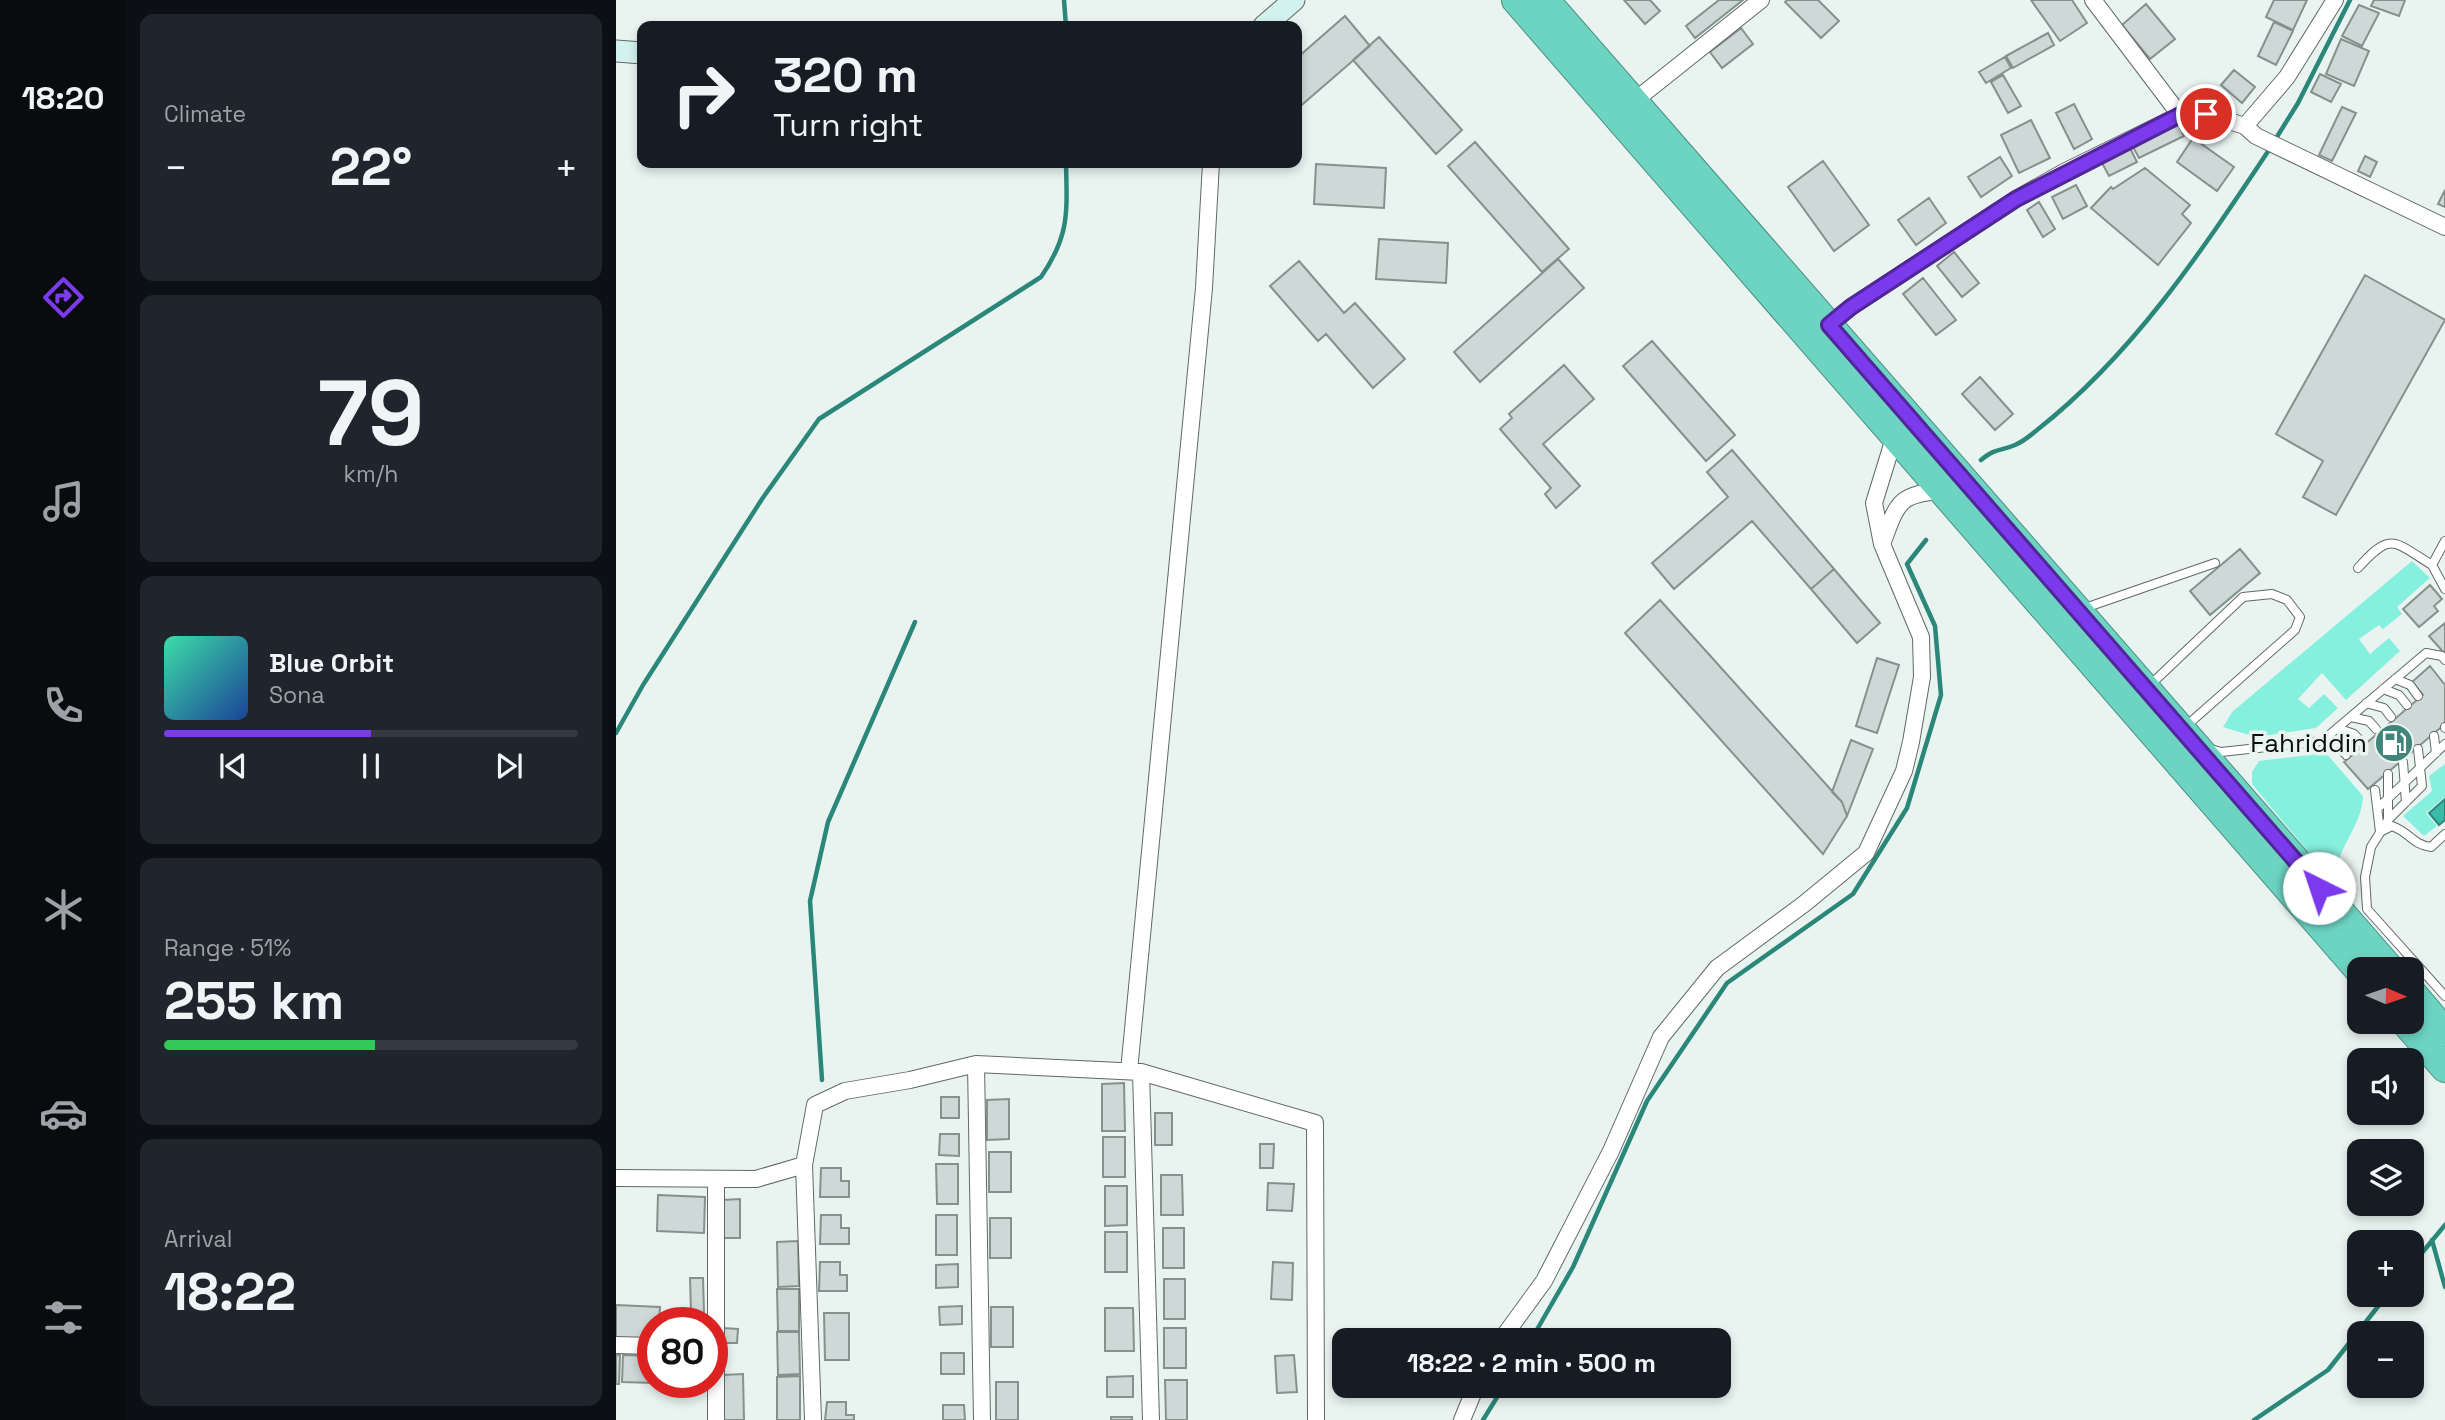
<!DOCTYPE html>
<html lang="en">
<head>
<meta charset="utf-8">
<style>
  :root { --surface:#171b24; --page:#20242c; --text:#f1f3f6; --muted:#9ea1a6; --line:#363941; --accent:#7c3aed }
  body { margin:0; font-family:"Space Grotesk",sans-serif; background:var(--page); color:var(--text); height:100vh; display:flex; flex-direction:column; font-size:26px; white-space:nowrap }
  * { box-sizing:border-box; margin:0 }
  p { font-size:23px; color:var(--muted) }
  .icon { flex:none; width:38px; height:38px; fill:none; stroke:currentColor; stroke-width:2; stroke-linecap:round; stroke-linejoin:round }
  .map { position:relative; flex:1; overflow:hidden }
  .sheet { display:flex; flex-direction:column; gap:14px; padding:14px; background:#0d0f14; width:490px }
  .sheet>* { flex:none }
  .guide { position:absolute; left:21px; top:21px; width:665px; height:147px; border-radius:14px; box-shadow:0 4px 10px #0003; background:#171b24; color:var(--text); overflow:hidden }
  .needle { width:46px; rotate:92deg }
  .buttons { position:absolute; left:1731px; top:957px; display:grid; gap:14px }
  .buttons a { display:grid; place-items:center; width:77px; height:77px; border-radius:14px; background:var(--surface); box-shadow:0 4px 10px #0003; font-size:35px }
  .speed { position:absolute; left:21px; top:1307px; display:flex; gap:14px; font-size:35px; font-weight:700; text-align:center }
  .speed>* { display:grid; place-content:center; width:91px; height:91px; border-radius:50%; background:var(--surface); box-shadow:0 4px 10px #0003; line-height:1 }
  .speed .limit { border:10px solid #d22; background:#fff; color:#111 }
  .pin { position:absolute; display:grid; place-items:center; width:60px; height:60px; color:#fff; margin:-30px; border:4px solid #fff; border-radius:50%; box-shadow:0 2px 7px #0007 }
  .me { position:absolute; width:77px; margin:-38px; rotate:319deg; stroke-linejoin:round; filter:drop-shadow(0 0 5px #0008) }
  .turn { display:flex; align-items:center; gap:24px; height:147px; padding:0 21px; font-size:32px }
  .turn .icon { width:91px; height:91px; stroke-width:2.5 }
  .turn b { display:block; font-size:49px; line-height:60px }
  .big { font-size:52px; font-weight:800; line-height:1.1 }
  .sheet .card { flex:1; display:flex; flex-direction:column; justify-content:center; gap:10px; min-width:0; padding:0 24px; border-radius:14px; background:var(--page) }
  .sheet .dial { align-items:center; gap:0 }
  .dial b { font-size:91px; line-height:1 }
  .song { display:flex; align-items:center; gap:21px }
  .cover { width:84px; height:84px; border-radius:10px; background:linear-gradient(135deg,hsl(160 70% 55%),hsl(220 70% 35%)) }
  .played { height:7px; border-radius:4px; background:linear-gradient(90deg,var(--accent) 50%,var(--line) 50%) }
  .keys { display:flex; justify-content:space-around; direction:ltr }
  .heat { display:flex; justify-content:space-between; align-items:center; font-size:38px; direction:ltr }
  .charge { height:10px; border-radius:5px; background:linear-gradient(90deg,#34c759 51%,var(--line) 0) }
  .trip { position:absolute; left:716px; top:1328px; width:399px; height:70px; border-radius:14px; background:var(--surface); box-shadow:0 4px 10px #0003; font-weight:800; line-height:70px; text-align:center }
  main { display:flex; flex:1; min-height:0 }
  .dock { display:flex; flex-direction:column; width:126px; justify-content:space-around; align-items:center; background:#090b0e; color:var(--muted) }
  .dock .icon { width:49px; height:49px }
  .dock .current { color:var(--accent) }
  .dock b { font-size:32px; color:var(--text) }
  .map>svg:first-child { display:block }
  .green { fill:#86f0de }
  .water { fill:#39bba8; stroke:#2b877a; stroke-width:2 }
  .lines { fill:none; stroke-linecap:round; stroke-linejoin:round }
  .stream { stroke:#2b877a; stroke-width:4.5 }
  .building { fill:#ced8d6; stroke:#86908d; stroke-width:2 }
  .lane-casing { stroke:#606967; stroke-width:10 }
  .street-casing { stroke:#606967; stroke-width:18 }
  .secondary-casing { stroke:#606967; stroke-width:23 }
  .highway-casing { stroke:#4b8f83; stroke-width:30 }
  .lane { stroke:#fff; stroke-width:8 }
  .street { stroke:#fff; stroke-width:16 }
  .secondary { stroke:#d3f2ed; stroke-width:21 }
  .highway { stroke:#6dd4c2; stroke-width:28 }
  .route-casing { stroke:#51269a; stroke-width:18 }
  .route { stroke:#7c3aed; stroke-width:12 }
  .labels { text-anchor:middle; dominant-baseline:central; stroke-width:7; stroke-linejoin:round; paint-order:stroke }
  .poi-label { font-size:26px; fill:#0b0e0e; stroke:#e9f4f1; text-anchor:end }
</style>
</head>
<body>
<main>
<nav class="dock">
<b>18:20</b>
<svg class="icon current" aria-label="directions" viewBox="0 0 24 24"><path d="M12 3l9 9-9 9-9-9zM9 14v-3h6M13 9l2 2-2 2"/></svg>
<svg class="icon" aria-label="music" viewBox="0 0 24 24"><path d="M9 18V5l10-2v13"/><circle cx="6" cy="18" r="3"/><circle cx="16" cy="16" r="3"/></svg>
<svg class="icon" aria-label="phone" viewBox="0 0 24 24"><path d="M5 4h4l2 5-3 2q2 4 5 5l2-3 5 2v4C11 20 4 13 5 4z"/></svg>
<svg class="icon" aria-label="climate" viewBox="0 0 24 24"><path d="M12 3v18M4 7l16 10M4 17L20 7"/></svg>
<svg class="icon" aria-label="car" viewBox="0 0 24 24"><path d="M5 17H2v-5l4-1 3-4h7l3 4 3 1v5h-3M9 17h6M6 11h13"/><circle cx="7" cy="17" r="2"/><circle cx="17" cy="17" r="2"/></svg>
<svg class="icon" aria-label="filters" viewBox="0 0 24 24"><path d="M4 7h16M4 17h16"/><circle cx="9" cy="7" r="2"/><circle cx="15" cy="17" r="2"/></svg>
</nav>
<section class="sheet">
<div class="card"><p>Climate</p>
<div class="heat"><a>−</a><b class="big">22°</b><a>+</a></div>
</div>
<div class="card dial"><b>79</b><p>km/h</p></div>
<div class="card">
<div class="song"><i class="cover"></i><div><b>Blue Orbit</b><p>Sona</p></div></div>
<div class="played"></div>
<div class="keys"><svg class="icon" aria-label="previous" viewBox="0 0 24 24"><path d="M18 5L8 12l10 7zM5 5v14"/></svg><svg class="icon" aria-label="pause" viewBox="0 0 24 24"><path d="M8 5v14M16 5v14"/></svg><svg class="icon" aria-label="next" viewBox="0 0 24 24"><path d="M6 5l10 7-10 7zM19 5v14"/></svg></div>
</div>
<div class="card"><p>Range · 51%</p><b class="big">255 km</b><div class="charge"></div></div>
<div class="card"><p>Arrival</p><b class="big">18:22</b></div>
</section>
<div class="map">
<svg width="1829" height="1420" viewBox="0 0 1829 1420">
  <rect width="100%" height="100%" fill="#e9f4f1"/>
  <path class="green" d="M1796,561L1814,578L1781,607L1786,614L1767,629L1763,625L1743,639L1754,654L1773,638L1784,651L1730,700L1706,673L1682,699L1693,708L1708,694L1722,708L1700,728L1640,737L1607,727L1616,712Z
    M1710,753L1747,796C1746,827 1718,851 1718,883L1636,784V772L1643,761Z
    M1829,764V797L1810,813L1821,826L1808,836L1787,816L1816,791L1813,776Z"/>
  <path class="water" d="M1829,799V820L1823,825L1813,813Z"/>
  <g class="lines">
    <path class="stream" d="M448,0L450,26
      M1659,140L1682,103L1734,0
      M1365,460C1381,447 1383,452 1399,445C1406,442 1414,436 1421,430C1518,354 1587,249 1655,147
      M0,733L27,685L146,499L203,419L425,277C454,235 451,212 450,163
      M206,1080L194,901L212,822L299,622
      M1816,1240L1829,1287
      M1796,1265L1829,1225
      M915,1340L957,1267L1031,1101L1111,983L1237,894L1291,808L1325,695L1319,626L1291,564L1310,540
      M867,1420L888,1386
      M1638,1420L1712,1370L1771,1295"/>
  </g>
  <path class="building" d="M1008,0H1034L1044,11L1029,24Z
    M1103,0H1127L1079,38L1070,26Z
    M1171,0H1202L1223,21L1205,38L1169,2Z
    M1415,0H1456L1471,23L1444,41Z
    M1658,0H1691L1677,30L1650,17Z
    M1758,0H1789L1783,16L1755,6Z
    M1530,4L1559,39L1534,59L1506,25Z
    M1743,5L1763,13L1746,46L1726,36Z
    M729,16L754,46L681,109V58Z
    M1658,22L1677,31L1660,65L1642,56Z
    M1125,28L1137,44L1106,68L1094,52Z
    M1432,33L1438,45L1397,68L1390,56Z
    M763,37L846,130L820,154L737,60Z
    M1725,39L1753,51L1738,86L1710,74Z
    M1389,57L1395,68L1370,83L1363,72Z
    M1618,70L1639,87L1626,103L1605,85Z
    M1704,74L1725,84L1715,102L1695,92Z
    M1387,75L1405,106L1392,113L1375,82Z
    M1458,104L1476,139L1458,149L1440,113Z
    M1726,107L1740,113L1716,161L1703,155Z
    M1415,120L1434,158L1403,173L1385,135Z
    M1562,124L1568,136L1523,158L1517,147Z
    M1577,138L1618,167L1601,191L1561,162Z
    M859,142L953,249L926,272L832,166Z
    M1514,148L1521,162L1493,176L1486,163Z
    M1749,156L1761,162L1754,177L1742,171Z
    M1384,157L1396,176L1365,197L1352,177Z
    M1207,161L1253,225L1218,251L1172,187Z
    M700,164L770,168L768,208L698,204Z
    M1529,168L1574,205L1566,214L1575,223L1542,265L1475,208L1495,187L1497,189Z
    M1460,185L1471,206L1447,219L1436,197Z
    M1829,190V207L1822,204Z
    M1313,198L1330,223L1300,245L1282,220Z
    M1423,202L1439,229L1427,237L1411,210Z
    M763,239L832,243L830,283L760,279Z
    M1338,252L1363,283L1346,297L1321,266Z
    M942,259L968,288L864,382L838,352Z
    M683,261L728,313L739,303L789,359L757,388L710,334L702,341L654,286Z
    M1749,275L1829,320L1720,515L1687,497L1707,461L1660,434Z
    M1307,278L1340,320L1320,335L1287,294Z
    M1036,341L1119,435L1090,461L1007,366Z
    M948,365L978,399L927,444L964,486L940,508L929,494L935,488L884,429L896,418L893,414Z
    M1364,377L1397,414L1379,430L1346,394Z
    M1116,450L1218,569L1195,589L1136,521L1058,589L1036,563L1112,497L1091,472Z
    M1624,549L1644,573L1594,615L1574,591Z
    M1218,569L1264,623L1241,643L1195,589Z
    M1814,585L1826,599L1818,606L1822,611L1803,627L1787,609Z
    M1044,600L1226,802L1231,816L1207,854L1009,633Z
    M1829,623V654L1813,636Z
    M1261,658L1283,665L1261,733L1240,726Z
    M1814,666L1829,685V724L1752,789L1728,762L1807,695L1796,682Z
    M1235,740L1257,749L1231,816L1226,802L1216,792Z
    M508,1083L509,1131H486V1084Z
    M325,1097H343V1118H325Z
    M393,1099V1139L371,1140V1100Z
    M539,1113H556V1145H539Z
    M324,1134H343V1156L323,1155Z
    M487,1137H509V1177H487Z
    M644,1144H658L657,1168H644Z
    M373,1152H395V1192H373Z
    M320,1164H342V1204H321Z
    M205,1168H225V1181H233V1197H204Z
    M545,1175H566L567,1215H545Z
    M652,1183L678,1184L676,1211L651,1210Z
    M489,1186H511V1225L489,1226Z
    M42,1195L89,1197L88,1233L41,1231Z
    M124,1199V1238H106V1200Z
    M205,1215H225V1228H233V1244H204Z
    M320,1215H341V1255H320Z
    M374,1218H395V1258H374Z
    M547,1228H568V1268H547Z
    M489,1232H511V1272H489Z
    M182,1241L183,1286L162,1287L161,1242Z
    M204,1262H224V1275H231V1291H203Z
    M657,1262L677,1263L676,1300L655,1299Z
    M342,1264V1287L320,1288V1265Z
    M74,1278H87L88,1313H75Z
    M548,1279H569V1319H548Z
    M161,1289H183V1331H162Z
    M0,1305L44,1307L43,1323H37V1340L0,1338Z
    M346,1306V1324L324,1325L323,1307Z
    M375,1307H397V1347H375Z
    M489,1308H517L518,1351H489Z
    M208,1313H233V1360H209Z
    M106,1328L122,1329L121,1343H106Z
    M548,1328H570V1368H548Z
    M161,1332H183L184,1374L162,1375Z
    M325,1353H348V1374H325Z
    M0,1355H4L3,1384H0Z
    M7,1355L37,1356L38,1383L6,1382Z
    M678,1355L681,1392L661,1393L659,1356Z
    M127,1374L128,1420H107L106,1375Z
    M184,1376V1420H161V1377Z
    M517,1376V1397H491V1377Z
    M549,1380H571V1420H550Z
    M41,1382H88V1387L41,1386Z
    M380,1382H402V1420H380Z
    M211,1402H230V1415H238V1420H209Z
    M327,1405H348L349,1420H327Z
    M495,1417H516V1420H495Z"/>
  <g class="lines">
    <g class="lane-casing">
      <path id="lane" d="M1829,541L1816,565L1829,589
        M1742,568C1775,531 1777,541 1816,565
        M1466,609L1599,563
        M1779,679L1794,685L1802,696
        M1532,687L1627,597L1656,594L1671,600L1684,617L1679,630L1569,727
        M1767,689L1783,695L1791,705
        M1750,703L1768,708L1775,717
        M1735,717L1753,721L1760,729
        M1829,727V728
        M1721,728L1738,734L1746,743
        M1818,736L1820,753
        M1706,741L1721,744L1730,755
        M1595,749L1605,752L1706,741L1810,653L1826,656L1829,660
        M1802,749L1806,786L1772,820L1755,847L1749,877L1751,909L1829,996
        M1787,762L1790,802
        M1759,790L1764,832L1776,826C1795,833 1795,844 1815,847L1829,834
        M1762,808L1829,744
        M1772,820V774"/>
    </g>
    <g class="street-casing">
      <path id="street" d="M1477,0L1564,115
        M1017,102L1145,0
        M1629,126L1671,77L1719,0
        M1213,325L1235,307L1400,199L1448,172L1564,115L1590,114L1629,126L1640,136L1829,227
        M1266,544C1281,505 1281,493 1327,491
        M360,1064L366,1420
        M513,1071L588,288L595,163
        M525,1072L535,1420
        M188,1165L197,1420
        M0,1178L140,1179L188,1165L199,1105L229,1091L294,1080L360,1064L525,1072L699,1123L700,1420
        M100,1179V1420
        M885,1340L928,1281L995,1151L1045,1037L1101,968L1188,904L1250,853L1288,771L1295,742L1306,677L1305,637L1266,544L1258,503L1279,435
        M0,1345L37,1346
        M846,1420L860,1386"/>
    </g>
    <g class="secondary-casing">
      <path id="secondary" d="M648,26L678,0
        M0,51L26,53"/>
    </g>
    <g class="highway-casing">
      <path id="highway" d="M900,0L1743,970
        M929,0L1775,970
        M1796,993L1829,1032
        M1789,1022L1829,1068"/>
    </g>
    <use href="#lane" class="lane"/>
    <use href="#street" class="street"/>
    <use href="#secondary" class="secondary"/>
    <use href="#highway" class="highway"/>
  </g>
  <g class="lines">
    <g class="route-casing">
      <path id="route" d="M1590,114L1564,115L1400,199L1235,307L1213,325L1703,888"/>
    </g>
    <use href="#route" class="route"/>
  </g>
  <defs>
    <g id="fuel-disc" transform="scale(2.0125)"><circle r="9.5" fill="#408579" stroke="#e9f4f1"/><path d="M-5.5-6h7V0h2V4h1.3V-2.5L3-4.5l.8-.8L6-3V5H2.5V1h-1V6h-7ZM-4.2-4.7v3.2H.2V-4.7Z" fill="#fff"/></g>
  </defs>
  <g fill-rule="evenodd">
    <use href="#fuel-disc" x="1778" y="743"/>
  </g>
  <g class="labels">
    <g class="poi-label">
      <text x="1751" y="743">Fahriddin</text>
    </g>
  </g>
</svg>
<div class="buttons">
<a><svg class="needle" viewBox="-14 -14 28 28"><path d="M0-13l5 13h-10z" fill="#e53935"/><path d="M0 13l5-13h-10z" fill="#9ea1a6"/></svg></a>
<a><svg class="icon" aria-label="sound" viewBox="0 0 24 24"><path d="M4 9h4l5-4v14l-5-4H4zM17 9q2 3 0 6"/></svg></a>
<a><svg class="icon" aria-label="layers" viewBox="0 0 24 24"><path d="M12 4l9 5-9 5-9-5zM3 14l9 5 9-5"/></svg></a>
<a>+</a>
<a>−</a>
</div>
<div class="speed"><div class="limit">80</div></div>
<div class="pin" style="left:1590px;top:114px;background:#d93025"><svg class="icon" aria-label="arrive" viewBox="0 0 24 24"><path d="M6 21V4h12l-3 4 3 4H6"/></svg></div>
<svg class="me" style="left:1703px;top:888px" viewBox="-20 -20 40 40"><circle r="19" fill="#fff"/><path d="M0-13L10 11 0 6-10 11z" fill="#7c3aed"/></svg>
<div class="trip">18:22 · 2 min · 500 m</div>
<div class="guide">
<div class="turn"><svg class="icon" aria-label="right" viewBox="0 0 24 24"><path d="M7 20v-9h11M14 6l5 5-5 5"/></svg><div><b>320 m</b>Turn right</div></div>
</div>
</div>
</main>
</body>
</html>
